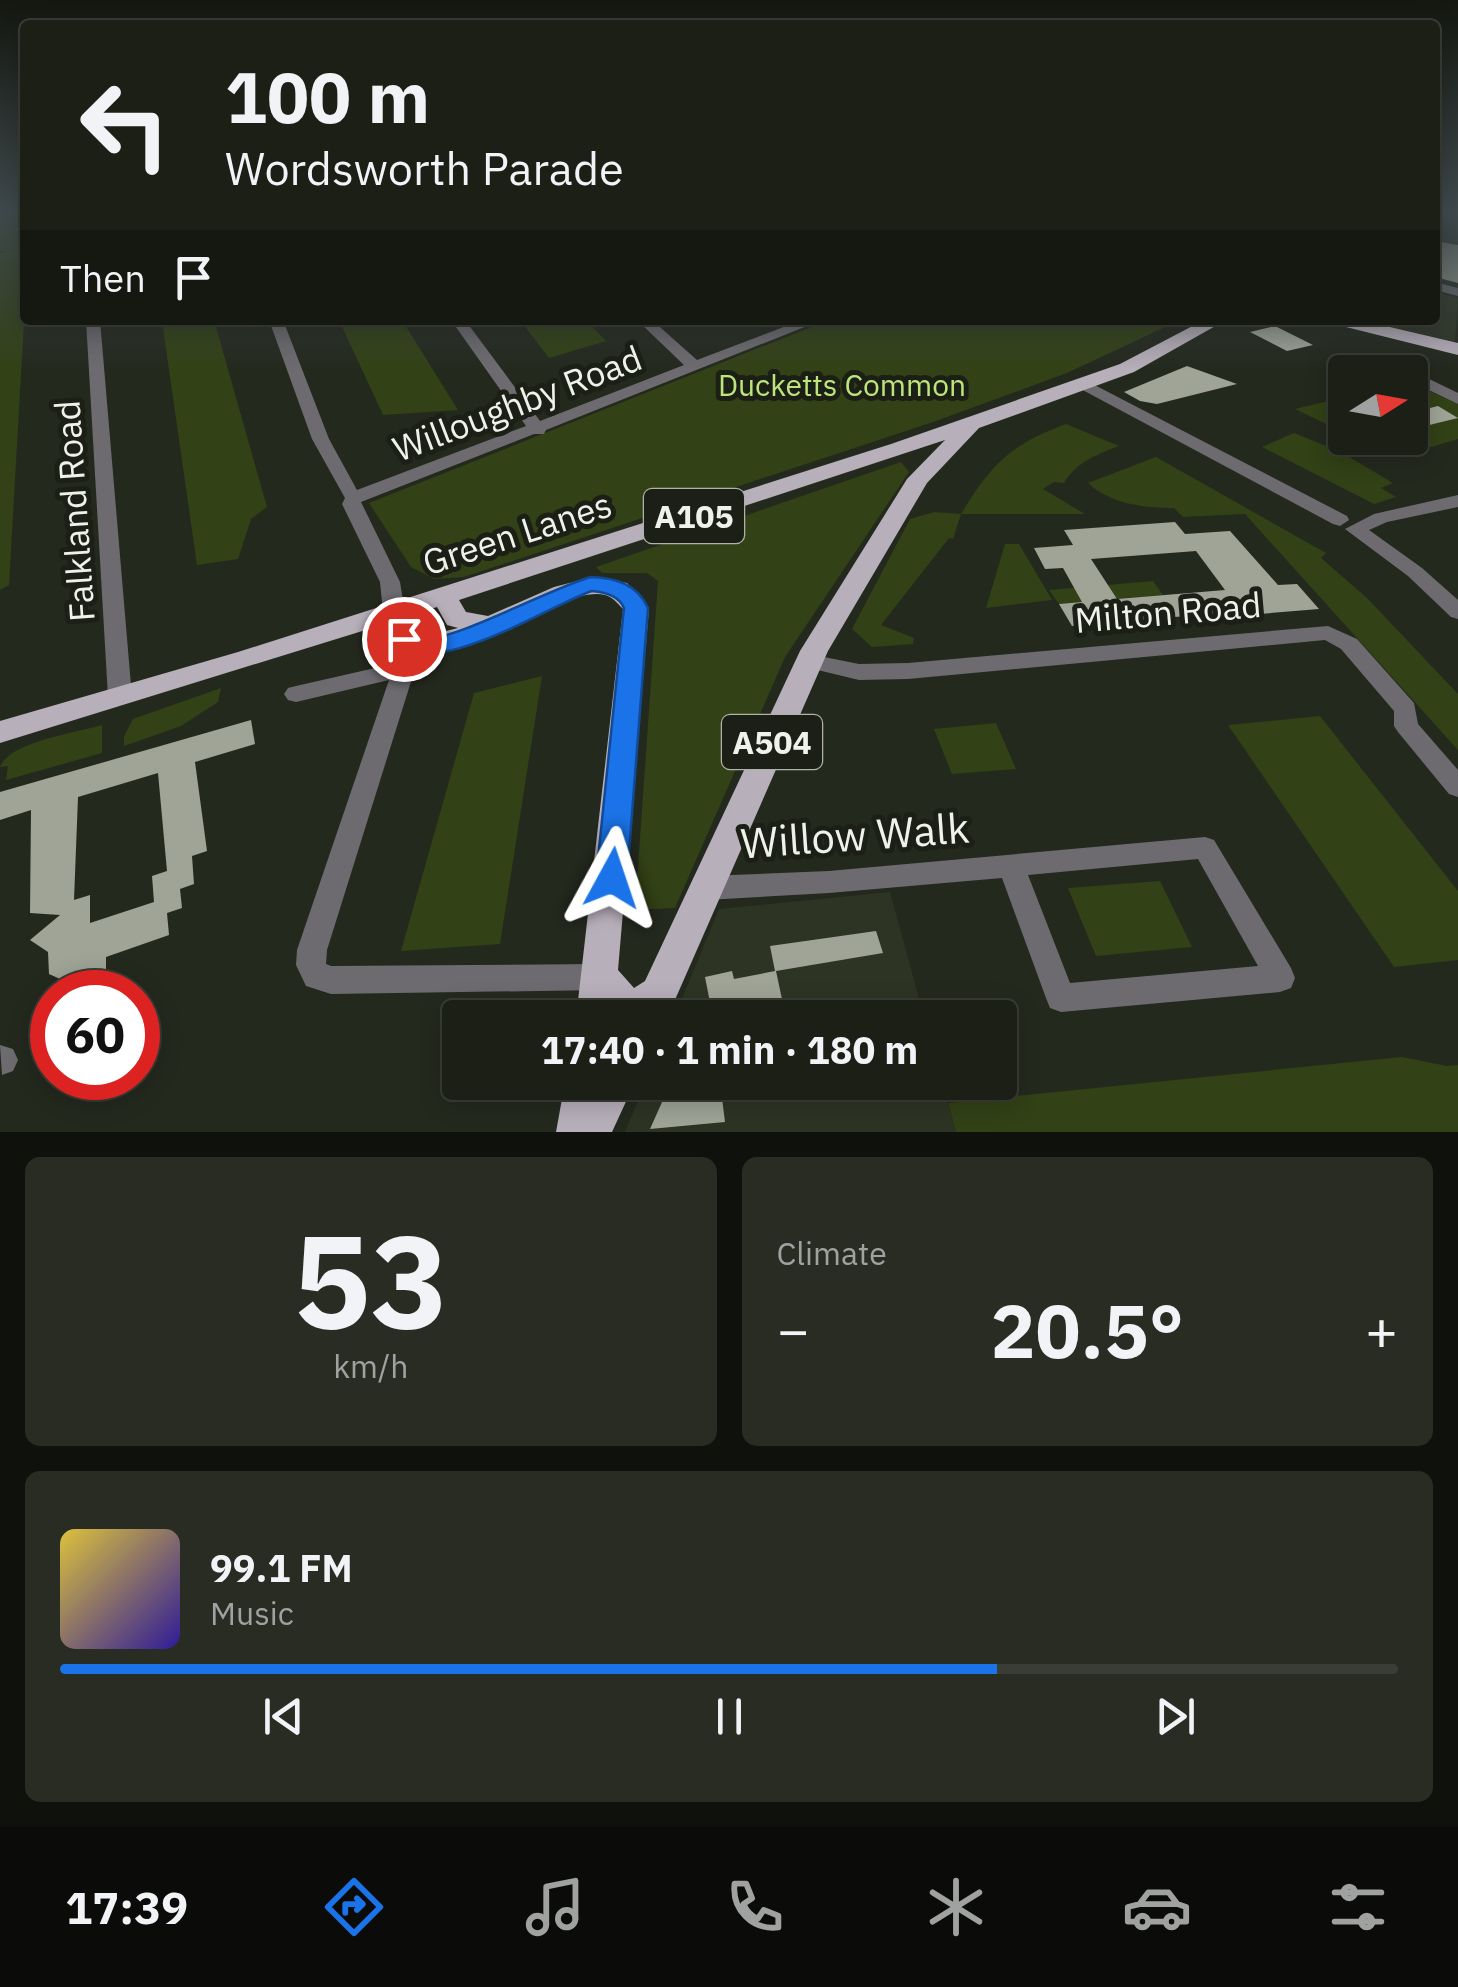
<!DOCTYPE html>
<html lang="en">
<head>
<meta charset="utf-8">
<style>
  :root { --surface:#1b1f16; --page:#282c23; --text:#f1f3f6; --muted:#a0a2a1; --line:#393d35; --accent:#1a73e8 }
  body { margin:0; font-family:"IBM Plex Sans",sans-serif; background:var(--page); color:var(--text); height:100vh; display:flex; flex-direction:column; font-size:38px; white-space:nowrap }
  * { box-sizing:border-box; margin:0 }
  p { font-size:32px; color:var(--muted) }
  .icon { flex:none; width:55px; height:55px; fill:none; stroke:currentColor; stroke-width:2; stroke-linecap:round; stroke-linejoin:round }
  .map { position:relative; height:1132px; overflow:hidden }
  .panel { display:flex; flex-direction:column; gap:25px; padding:25px; background:#0f110c; flex:1 }
  .panel>* { flex:none }
  .guide { position:absolute; left:20px; top:20px; width:1420px; height:305px; border-radius:10px; box-shadow:0 5px 25px #0003,0 0 0 2px var(--line); background:#1b1f16; color:var(--text); overflow:hidden }
  .needle { width:65px; rotate:79deg }
  .tools { position:absolute; left:1328px; top:355px; display:grid; gap:20px }
  .tools a { display:grid; place-items:center; width:100px; height:100px; border-radius:10px; background:var(--surface); box-shadow:0 5px 25px #0003,0 0 0 2px var(--line); font-size:50px }
  .speed { position:absolute; left:30px; top:970px; display:flex; gap:20px; font-size:50px; font-weight:700; text-align:center }
  .speed>* { display:grid; place-content:center; width:130px; height:130px; border-radius:50%; background:var(--surface); box-shadow:0 5px 25px #0003,0 0 0 2px var(--line); line-height:1 }
  .speed .limit { border:15px solid #d22; background:#fff; color:#111 }
  .pin { position:absolute; display:grid; place-items:center; width:85px; height:85px; color:#fff; margin:-42px; border:5px solid #fff; border-radius:50%; box-shadow:0 2px 10px #0007 }
  .me { position:absolute; width:110px; margin:-55px; rotate:5deg; stroke-linejoin:round; filter:drop-shadow(0 0 8px #0008) }
  .turn { display:flex; align-items:center; gap:35px; height:210px; padding:0 40px; font-size:45px }
  .turn .icon { width:130px; height:130px; stroke-width:2.5 }
  .turn b { display:block; font-size:70px; line-height:85px }
  .then { display:flex; align-items:center; height:95px; padding:0 40px; background:#0003; gap:20px; font-size:38px }
  .big { font-size:75px; font-weight:800; line-height:1.1 }
  .panel .tile { flex:1; display:flex; flex-direction:column; justify-content:center; gap:15px; min-width:0; padding:0 35px; border-radius:15px; background:var(--page) }
  .panel .dial { align-items:center; gap:0 }
  .dial b { font-size:130px; line-height:1 }
  .song { display:flex; align-items:center; gap:30px }
  .cover { width:120px; height:120px; border-radius:15px; background:linear-gradient(135deg,hsl(50 70% 55%),hsl(250 70% 35%)) }
  .played { height:10px; border-radius:5px; background:linear-gradient(90deg,var(--accent) 70%,var(--line) 70%) }
  .keys { display:flex; justify-content:space-around; direction:ltr }
  .heat { display:flex; justify-content:space-between; align-items:center; font-size:55px; direction:ltr }
  .panel .tiles { flex:1; display:grid; gap:25px; grid-template-columns:1fr 1fr }
  .tile:last-child { grid-column:span 2 }
  .trip { position:absolute; left:442px; top:1000px; width:575px; height:100px; border-radius:10px; background:var(--surface); box-shadow:0 5px 25px #0003,0 0 0 2px var(--line); font-weight:800; line-height:100px; text-align:center }
  .tabs { display:flex; height:160px; justify-content:space-around; align-items:center; background:#0b0c09; color:var(--muted) }
  .tabs .icon { width:70px; height:70px }
  .tabs .active { color:var(--accent) }
  .tabs b { font-size:45px; color:var(--text) }
  .map>svg:first-child { display:block }
  .built { fill:#2e3424 }
  .green { fill:#324116 }
  .building { fill:#9fa497; fill-rule:evenodd }
  .lines { fill:none; stroke-linecap:round; stroke-linejoin:round }
  .street { fill:#6e6b70; fill-rule:evenodd }
  .primary { fill:#b7afba; fill-rule:evenodd }
  .route { fill:#1a73e8; stroke:#114b97; stroke-width:2.5 }
  .labels { text-anchor:middle; dominant-baseline:central; stroke-width:10; stroke-linejoin:round; paint-order:stroke }
  .far-park-label { font-size:30px; fill:#bee57a; stroke:#1b1f15 }
  .shield { fill:#1b1f15; stroke:#afb3aa; stroke-width:2.5 }
  .shield-label { font-size:32px; font-weight:bold; fill:#eff2ea }
  .street-label { font-size:35px; fill:#eff2ea; stroke:#1b1f15 }
  .near-street-label { font-size:42px; fill:#eff2ea; stroke:#1b1f15 }
</style>
</head>
<body>
<div class="map">
<svg width="1458" height="1132" viewBox="0 0 1458 1132">
  <rect width="100%" height="100%" fill="#24291e"/>
  <path class="built" d="M1435,292L1458,298L1455,342L1360,320H1435Z
    M890,892L924,1017L674,1018L719,909Z
    M646,1082L942,1083L956,1132H625Z"/>
  <path class="green" d="M0,213H25V304L9,585L0,590V253L7,251H0Z
    M214,320L267,507L251,519L238,559L197,565L162,321Z
    M339,320H402L458,410L383,415Z
    M520,320H586L606,341L549,358Z
    M829,320H1180L1067,373L936,421L464,577L434,579L411,567L369,503Z
    M1423,388L1458,404V439L1398,457L1355,438H1410V391Z
    M1345,397V433L1295,409Z
    M1066,424L1119,446C1098,454 1076,462 1064,483L1054,482L1043,489L1085,514H961L953,539L949,538L881,625L914,638L913,644L872,647L852,629L910,519L934,512L961,514C992,463 1010,445 1066,424Z
    M1294,433L1341,452L1393,483L1381,488L1396,497L1374,504L1262,447Z
    M1156,457L1326,553L1321,558L1367,598L1458,694V750L1245,514L1183,517L1174,508C1145,508 1110,504 1088,483Z
    M901,462L909,472L785,657L675,908L635,910L658,581L647,573H602L596,567Z
    M1005,544H1019L1052,600L986,608Z
    M1153,581L1163,595L1059,604L1049,590Z
    M542,676L500,944L401,951L474,693Z
    M221,688L218,702L181,726L124,746V736L133,719Z
    M1320,716L1458,891V960L1394,967L1228,725Z
    M996,723L1016,769L952,774L934,729Z
    M102,725V753L6,780L8,766L0,767C9,742 75,733 102,725Z
    M1160,881L1192,947L1096,956L1068,888Z
    M1402,1057L1447,1066L1458,1065V1132H956L948,1103Z"/>
  <path class="building" d="M1435,241L1458,245V283L1435,277Z
    M1275,326L1313,345L1287,351L1250,332Z
    M1187,366L1237,384L1157,404L1140,401L1124,392Z
    M1438,406L1458,418L1421,427L1410,421V413Z
    M1175,522L1185,534L1230,531L1278,585L1297,584L1319,609L1212,618L1209,614L1072,626L1059,604L1082,602L1063,568L1045,569L1034,548L1073,545L1064,530ZM1196,551L1225,590L1117,599L1091,559Z
    M251,720L255,744L195,762L207,851L192,856L194,884L180,889L182,908L167,913L169,935L106,957V978L78,987L49,974L48,952L30,940L60,915L30,913L31,810L0,820V792ZM158,773L167,871L152,876L154,902L90,923V895L74,900L78,797Z
    M876,931L883,953L776,971L786,1018H713L705,977L732,971L734,979L775,971L770,946Z
    M671,1082H720L725,1122L650,1129Z"/>
  <g class="lines">
    <path class="street" d="M1435,282L1458,288V296L1435,290Z
      M86,320H100L132,697L128,703H112L108,697Z
      M269,320H283L329,439L357,490L526,426L451,320H465L540,421L684,365L637,320H652L697,360L802,320H822L546,430L544,434H534L361,502L400,582L405,612L394,619L383,612L380,582L342,504L345,498L312,439Z
      M1386,358L1458,393V404L1410,381V372H1393L1381,366V360Z
      M1083,379L1347,516L1349,520L1340,526L1333,524L1077,387L1075,384Z
      M1458,495V507L1387,522L1369,530L1422,568L1458,600V619L1451,617L1408,576L1345,529L1374,514Z
      M1328,626L1357,639L1414,703L1418,724L1458,770V797L1449,794L1398,732L1394,726V711L1341,649L1325,640L908,679L859,680L801,666L798,661L801,656L809,654L859,664L908,663Z
      M426,640L434,642L437,647L414,672L327,950L326,964L331,966L602,964L613,967L617,977L613,987L602,990L331,994L306,986L296,965L297,950L389,680L296,702L288,700L284,694L288,688L296,686L397,663L418,642Z
      M1205,837L1214,840L1291,968L1295,978L1291,988L1280,992L1061,1012L1050,1008L1046,998L1002,878L829,893L706,900L696,896L692,888L696,880L706,876L829,871ZM1198,859L1258,966L1070,983L1028,875Z
      M0,1045L13,1049L18,1060L13,1071L2,1075Z"/>
    <path class="primary" d="M1204,320H1226L1134,372L979,428L927,483L828,651L667,1018H576L623,609C617,603 613,597 605,595C570,585 480,647 433,652C421,653 406,649 394,645L385,624L0,743V721L238,652L891,444L1120,364ZM945,440L907,479L800,651L645,981L634,988L618,970L649,608L627,583L593,577L554,587L488,616L466,612L459,600ZM437,607L447,625L458,628L430,635L415,632L409,616Z
      M1302,320H1360L1458,343V355L1342,326L1311,325Z
      M565,1082H635L612,1132H556Z"/>
  </g>
  <linearGradient id="sky" x2="0" y2="1"><stop stop-color="#141710"/><stop offset="0.57" stop-color="#3f494c"/><stop offset="1" stop-color="#3f494c" stop-opacity="0"/></linearGradient>
  <rect width="1458" height="371" fill="url(#sky)"/>
  <path class="route" d="M591,577C616,578 637,584 648,608L627,878L623,887L612,890L601,887L596,878L624,608C619,596 605,592 592,591C549,605 427,686 392,639L404,631C411,633 420,637 427,638C454,641 553,587 591,577Z"/>
  <g class="labels">
    <g class="far-park-label">
      <text x="842" y="384">Ducketts Common</text>
    </g>
    <g class="shield">
      <rect x="644" y="489" width="100" height="54" rx="8"/>
      <rect x="722" y="715" width="100" height="54" rx="8"/>
    </g>
    <g class="shield-label">
      <text x="694" y="516">A105</text>
      <text x="772" y="742">A504</text>
    </g>
    <g class="street-label">
      <text transform="translate(517 403) rotate(-21)">Willoughby Road</text>
      <text transform="translate(74 511) rotate(-94)">Falkland Road</text>
      <text transform="translate(517 533) rotate(-18)">Green Lanes</text>
      <text transform="translate(1168 612) rotate(-5)">Milton Road</text>
    </g>
    <g class="near-street-label">
      <text transform="translate(855 835) rotate(-4)">Willow Walk</text>
    </g>
  </g>
</svg>
<div class="tools">
<a><svg class="needle" viewBox="-14 -14 28 28"><path d="M0-13l5 13h-10z" fill="#e53935"/><path d="M0 13l5-13h-10z" fill="#a0a2a1"/></svg></a>
</div>
<div class="speed"><div class="limit">60</div></div>
<div class="pin" style="left:404px;top:639px;background:#d93025"><svg class="icon" aria-label="arrive" viewBox="0 0 24 24"><path d="M6 21V4h12l-3 4 3 4H6"/></svg></div>
<svg class="me" style="left:612px;top:878px" viewBox="-20 -20 40 40"><path d="M0-17L14 15 0 8-14 15z" fill="#1a73e8" stroke="#fff" stroke-width="4"/></svg>
<div class="trip">17:40 · 1 min · 180 m</div>
<div class="guide">
<div class="turn"><svg class="icon" aria-label="left" viewBox="0 0 24 24"><path d="M17 20v-9H6M10 6l-5 5 5 5"/></svg><div><b>100 m</b>Wordsworth Parade</div></div>
<div class="then">Then<svg class="icon" aria-label="arrive" viewBox="0 0 24 24"><path d="M6 21V4h12l-3 4 3 4H6"/></svg></div>
</div>
</div>
<section class="panel">
<div class="tiles">
<div class="tile dial"><b>53</b><p>km/h</p></div>
<div class="tile"><p>Climate</p>
<div class="heat"><a>−</a><b class="big">20.5°</b><a>+</a></div>
</div>
<div class="tile">
<div class="song"><i class="cover"></i><div><b>99.1 FM</b><p>Music</p></div></div>
<div class="played"></div>
<div class="keys"><svg class="icon" aria-label="previous" viewBox="0 0 24 24"><path d="M18 5L8 12l10 7zM5 5v14"/></svg><svg class="icon" aria-label="pause" viewBox="0 0 24 24"><path d="M8 5v14M16 5v14"/></svg><svg class="icon" aria-label="next" viewBox="0 0 24 24"><path d="M6 5l10 7-10 7zM19 5v14"/></svg></div>
</div>
</div>
</section>
<nav class="tabs">
<b>17:39</b>
<svg class="icon active" aria-label="directions" viewBox="0 0 24 24"><path d="M12 3l9 9-9 9-9-9zM9 14v-3h6M13 9l2 2-2 2"/></svg>
<svg class="icon" aria-label="music" viewBox="0 0 24 24"><path d="M9 18V5l10-2v13"/><circle cx="6" cy="18" r="3"/><circle cx="16" cy="16" r="3"/></svg>
<svg class="icon" aria-label="phone" viewBox="0 0 24 24"><path d="M5 4h4l2 5-3 2q2 4 5 5l2-3 5 2v4C11 20 4 13 5 4z"/></svg>
<svg class="icon" aria-label="climate" viewBox="0 0 24 24"><path d="M12 3v18M4 7l16 10M4 17L20 7"/></svg>
<svg class="icon" aria-label="car" viewBox="0 0 24 24"><path d="M5 17H2v-5l4-1 3-4h7l3 4 3 1v5h-3M9 17h6M6 11h13"/><circle cx="7" cy="17" r="2"/><circle cx="17" cy="17" r="2"/></svg>
<svg class="icon" aria-label="filters" viewBox="0 0 24 24"><path d="M4 7h16M4 17h16"/><circle cx="9" cy="7" r="2"/><circle cx="15" cy="17" r="2"/></svg>
</nav>
</body>
</html>
